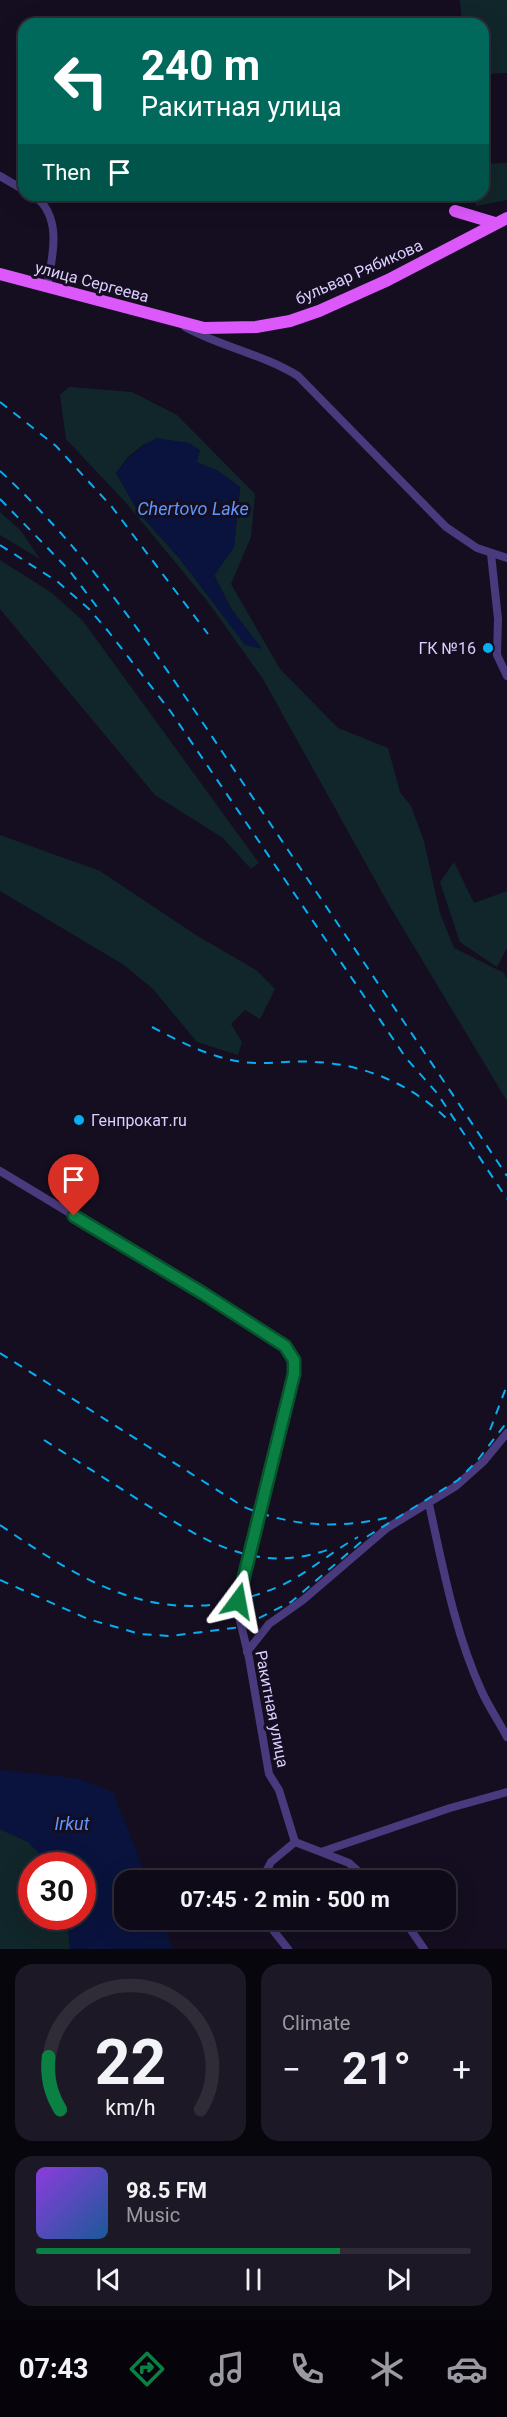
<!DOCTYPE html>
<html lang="en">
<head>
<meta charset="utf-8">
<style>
  :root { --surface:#0f0a18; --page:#1d1825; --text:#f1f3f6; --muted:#9b9aa2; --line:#2f2b37; --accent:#0b8043 }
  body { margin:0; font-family:Roboto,sans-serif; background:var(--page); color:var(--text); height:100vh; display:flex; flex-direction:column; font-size:22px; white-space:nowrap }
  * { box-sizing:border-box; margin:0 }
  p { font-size:20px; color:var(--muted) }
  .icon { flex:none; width:33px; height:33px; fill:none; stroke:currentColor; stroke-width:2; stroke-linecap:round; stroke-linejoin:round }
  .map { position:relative; height:1949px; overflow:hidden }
  .drawer { display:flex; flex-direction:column; gap:15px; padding:15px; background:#08060d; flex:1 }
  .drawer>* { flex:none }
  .banner { position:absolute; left:18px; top:18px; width:471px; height:183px; border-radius:18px; box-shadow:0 6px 24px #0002,0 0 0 2px var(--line); background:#00695c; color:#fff; overflow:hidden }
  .speed { position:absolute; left:18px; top:1852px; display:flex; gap:12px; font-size:30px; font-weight:700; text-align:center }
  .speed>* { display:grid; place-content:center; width:78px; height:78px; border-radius:50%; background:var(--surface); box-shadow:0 6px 24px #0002,0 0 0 2px var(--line); line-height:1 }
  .speed .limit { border:9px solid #d22; background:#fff; color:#111 }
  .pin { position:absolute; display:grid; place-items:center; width:51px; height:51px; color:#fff; margin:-62px -26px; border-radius:50% 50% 50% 0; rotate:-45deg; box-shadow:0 0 6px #0007 }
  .pin .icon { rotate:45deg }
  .me { position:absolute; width:66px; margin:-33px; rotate:13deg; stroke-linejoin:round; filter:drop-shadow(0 0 4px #0008) }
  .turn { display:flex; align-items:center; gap:21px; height:126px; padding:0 24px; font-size:27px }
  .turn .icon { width:78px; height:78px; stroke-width:2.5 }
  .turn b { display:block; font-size:42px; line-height:51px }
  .then { display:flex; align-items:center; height:57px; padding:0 24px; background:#0003; gap:12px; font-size:22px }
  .big { font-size:45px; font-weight:700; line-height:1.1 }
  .drawer .card { flex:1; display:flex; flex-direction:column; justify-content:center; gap:9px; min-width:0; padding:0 21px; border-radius:18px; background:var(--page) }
  .drawer .dial { align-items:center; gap:0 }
  .dial svg { height:156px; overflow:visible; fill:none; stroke:var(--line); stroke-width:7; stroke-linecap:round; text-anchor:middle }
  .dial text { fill:var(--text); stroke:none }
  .song { display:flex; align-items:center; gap:18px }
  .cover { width:72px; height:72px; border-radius:9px; background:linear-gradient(135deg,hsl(270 70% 55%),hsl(210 70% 35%)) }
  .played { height:6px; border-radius:3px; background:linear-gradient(90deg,var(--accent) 70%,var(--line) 70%) }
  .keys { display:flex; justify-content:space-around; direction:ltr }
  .heat { display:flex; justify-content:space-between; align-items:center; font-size:33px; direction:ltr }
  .drawer .tiles { flex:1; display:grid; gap:15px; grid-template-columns:1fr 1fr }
  .card:last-child { grid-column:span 2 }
  .trip { position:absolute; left:114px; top:1870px; width:342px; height:60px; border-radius:18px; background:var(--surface); box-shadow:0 6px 24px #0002,0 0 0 2px var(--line); font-weight:700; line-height:60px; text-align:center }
  .tab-bar { display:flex; height:96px; justify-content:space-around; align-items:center; background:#06040a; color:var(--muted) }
  .tab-bar .icon { width:42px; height:42px }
  .tab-bar .active { color:var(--accent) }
  .tab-bar b { font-size:27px; color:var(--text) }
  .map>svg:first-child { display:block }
  .green { fill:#11262a; fill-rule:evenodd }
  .water { fill:#0a133d }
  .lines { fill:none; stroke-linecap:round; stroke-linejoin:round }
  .street { stroke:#493a7e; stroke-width:8 }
  .primary { stroke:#dc58fb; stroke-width:12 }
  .rail { stroke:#06aff2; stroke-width:2; stroke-dasharray:9 8; stroke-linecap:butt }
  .route-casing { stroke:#07532c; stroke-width:15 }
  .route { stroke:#0b8043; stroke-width:10 }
  .poi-dot { fill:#06aff2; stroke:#140e20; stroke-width:2 }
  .labels { text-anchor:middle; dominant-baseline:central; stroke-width:6; stroke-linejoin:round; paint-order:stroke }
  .street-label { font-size:16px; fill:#dccefe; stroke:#140e20 }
  .poi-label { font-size:16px; fill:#dccefe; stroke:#140e20; text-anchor:end }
  .water-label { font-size:18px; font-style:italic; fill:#5f96fb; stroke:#140e20 }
</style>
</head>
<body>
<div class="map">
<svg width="507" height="1949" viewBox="0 0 507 1949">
  <rect width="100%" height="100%" fill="#140e20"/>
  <path class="green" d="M460,0H507V73L483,74V24H462Z
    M507,163V200L476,206L475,195H483V164Z
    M69,387L132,392L177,415L255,494L251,537L231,584L280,669L338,728L388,748L400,792L411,806L424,841L440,913L454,948L504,973L507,979V1101L389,905L263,679L208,602L127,504L66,439L60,395ZM144,444L218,471L240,487L234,547L214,575L232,610L261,648L245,644L180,559L139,513L116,473L128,457Z
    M0,512L21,531L40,559L0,535Z
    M0,560L52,593L83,621L259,863L251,869L223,838L155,795L0,609Z
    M0,835L100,871L196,935L256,970L275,989L260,1019L245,1010L231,1024L242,1042L238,1055L197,1042L153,989L124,965L0,891Z
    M454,862L474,903L507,891V948L497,967L460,942L440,882Z
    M0,1829L28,1842L52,1866H32V1917H67L70,1949H0Z"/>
  <path class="water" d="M157,438L189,443L200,450L197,462L218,471L240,487L234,547L214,576L232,610L262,649L245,645L180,559L139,513L116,473C128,458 139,446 157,438Z
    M0,1770L76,1778L113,1792L148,1881H124V1920H163L172,1949H70L67,1917H82V1866H52L28,1842L0,1829Z"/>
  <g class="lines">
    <path class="street" d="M0,176L24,190
      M33,195C63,215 53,256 47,286
      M185,327C221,347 263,354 298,376L446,527L477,548L507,558
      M491,554L498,619L497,655L507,676
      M0,1171L204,1294L285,1346L294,1360V1374L237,1608L249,1658L269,1774L279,1790L295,1842
      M429,1504C443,1568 455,1633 482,1692C489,1707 499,1722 507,1737
      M247,1652L269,1624L303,1600L387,1528L456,1486L484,1461L507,1433
      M295,1842L321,1852L450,1808L507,1792
      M321,1852L349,1863L369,1881
      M261,1881L271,1862L295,1842
      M265,1920L288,1949
      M404,1920L424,1949"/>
    <path class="primary" d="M455,211L495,223
      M0,274L204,328L256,327L290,321L319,311L388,280L507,218"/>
    <path class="rail" d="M0,402L56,446L112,507L208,634
      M0,471C100,563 174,680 249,792C335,920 422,1048 507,1176
      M0,499L69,570L100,611
      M0,545L58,582L89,609L108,631L171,712L406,1058L437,1093L507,1199
      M152,1027C181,1042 209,1057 242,1062C266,1065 291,1060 315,1062C365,1064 415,1086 450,1122
      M0,1353L244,1507C292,1527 340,1529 390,1517
      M490,1430L507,1385
      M44,1440C77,1461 109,1481 142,1502C204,1540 255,1576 330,1549
      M0,1525C92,1588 168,1634 280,1586C308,1573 331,1552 358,1537
      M0,1580L88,1619L140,1634L170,1636L241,1627L291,1602L368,1536L458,1480L477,1461L507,1422"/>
  </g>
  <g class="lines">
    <g class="route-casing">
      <path id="route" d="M74,1216L204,1294L285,1346L294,1360V1374L238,1601"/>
    </g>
    <use href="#route" class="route"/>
  </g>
  <g class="poi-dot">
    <circle cx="488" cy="648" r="6"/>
    <circle cx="79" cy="1120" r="6"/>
  </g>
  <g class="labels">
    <g class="street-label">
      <text transform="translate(359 272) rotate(-24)">бульвар Рябикова</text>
      <text transform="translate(92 282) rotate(15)">улица Сергеева</text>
      <text transform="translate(272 1709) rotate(79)">Ракитная улица</text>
    </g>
    <g class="poi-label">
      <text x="476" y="648">ГК №16</text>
      <text x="91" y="1120" text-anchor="start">Генпрокат.ru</text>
    </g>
    <g class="water-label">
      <text x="193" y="508">Chertovo Lake</text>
      <text x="72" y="1823">Irkut</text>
    </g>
  </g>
</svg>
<div class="speed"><div class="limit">30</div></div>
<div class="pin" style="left:74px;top:1216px;background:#d93025"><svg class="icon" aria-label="arrive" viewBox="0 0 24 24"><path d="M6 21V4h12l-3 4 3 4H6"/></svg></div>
<svg class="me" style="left:238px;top:1601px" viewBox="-20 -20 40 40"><path d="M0-17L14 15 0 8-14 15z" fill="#0b8043" stroke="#fff" stroke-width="4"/></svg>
<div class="trip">07:45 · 2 min · 500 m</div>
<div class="banner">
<div class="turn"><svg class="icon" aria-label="left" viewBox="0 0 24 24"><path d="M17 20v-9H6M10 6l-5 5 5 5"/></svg><div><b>240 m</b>Ракитная улица</div></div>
<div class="then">Then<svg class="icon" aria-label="arrive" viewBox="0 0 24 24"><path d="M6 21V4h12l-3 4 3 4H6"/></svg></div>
</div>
</div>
<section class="drawer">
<div class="tiles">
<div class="card dial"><svg viewBox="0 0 100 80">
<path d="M14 69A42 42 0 1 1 86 69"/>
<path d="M14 69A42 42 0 0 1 8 42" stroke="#0b8043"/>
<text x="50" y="56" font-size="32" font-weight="700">22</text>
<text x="50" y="72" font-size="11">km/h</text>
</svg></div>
<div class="card"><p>Climate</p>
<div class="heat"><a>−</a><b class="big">21°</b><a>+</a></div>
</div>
<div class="card">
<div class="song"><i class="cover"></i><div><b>98.5 FM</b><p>Music</p></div></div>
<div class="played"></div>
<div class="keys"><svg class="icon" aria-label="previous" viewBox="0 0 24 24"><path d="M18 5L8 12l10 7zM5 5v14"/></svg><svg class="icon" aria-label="pause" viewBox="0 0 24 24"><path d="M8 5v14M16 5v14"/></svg><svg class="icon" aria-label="next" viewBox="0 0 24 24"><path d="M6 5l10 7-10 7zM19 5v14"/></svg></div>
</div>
</div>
</section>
<nav class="tab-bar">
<b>07:43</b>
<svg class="icon active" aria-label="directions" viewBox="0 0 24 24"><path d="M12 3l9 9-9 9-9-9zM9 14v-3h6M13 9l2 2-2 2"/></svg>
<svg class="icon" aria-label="music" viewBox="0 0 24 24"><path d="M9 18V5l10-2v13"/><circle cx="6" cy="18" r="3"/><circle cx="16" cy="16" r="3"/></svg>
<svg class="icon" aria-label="phone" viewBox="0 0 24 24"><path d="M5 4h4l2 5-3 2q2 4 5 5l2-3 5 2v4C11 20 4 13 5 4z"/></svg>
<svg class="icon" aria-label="climate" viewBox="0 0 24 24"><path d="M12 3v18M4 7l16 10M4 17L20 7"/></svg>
<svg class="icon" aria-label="car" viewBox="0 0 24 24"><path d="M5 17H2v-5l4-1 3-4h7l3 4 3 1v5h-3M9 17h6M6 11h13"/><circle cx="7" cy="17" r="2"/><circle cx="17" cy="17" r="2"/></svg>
</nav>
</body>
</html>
